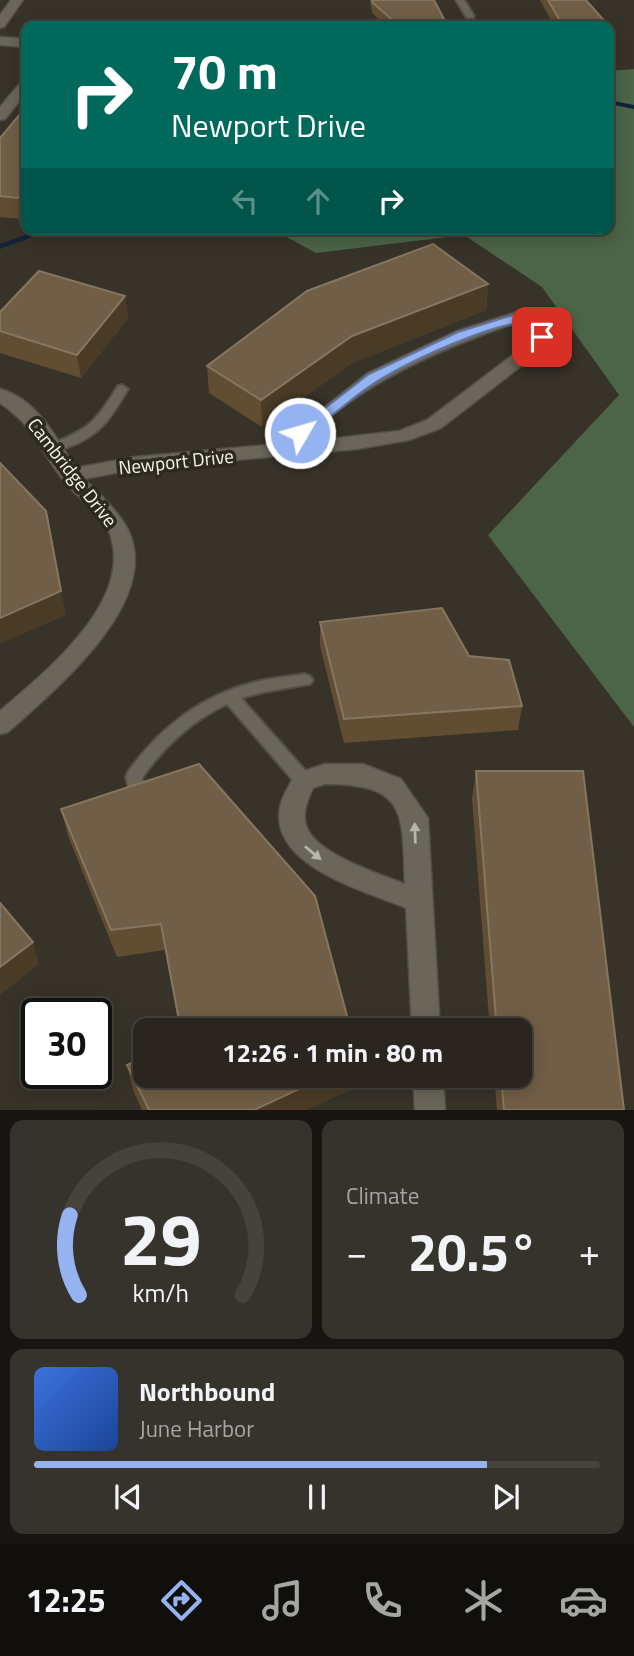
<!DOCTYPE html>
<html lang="en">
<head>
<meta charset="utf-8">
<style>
  :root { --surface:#2a261f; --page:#36322c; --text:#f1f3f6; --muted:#a5a5a4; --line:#46433d; --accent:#95b2f1 }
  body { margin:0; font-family:"Titillium Web",sans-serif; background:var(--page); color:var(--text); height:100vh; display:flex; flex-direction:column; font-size:26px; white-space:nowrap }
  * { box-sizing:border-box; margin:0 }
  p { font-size:23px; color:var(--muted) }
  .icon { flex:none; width:38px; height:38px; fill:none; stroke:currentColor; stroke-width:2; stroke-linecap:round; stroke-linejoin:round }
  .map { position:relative; height:1110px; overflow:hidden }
  .sheet { display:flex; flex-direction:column; gap:10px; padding:10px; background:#171511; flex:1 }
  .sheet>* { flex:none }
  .top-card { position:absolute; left:21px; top:21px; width:593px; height:214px; border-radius:14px; box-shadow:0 4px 18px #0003,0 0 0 2px var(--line); background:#00695c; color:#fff; overflow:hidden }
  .speed { position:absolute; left:21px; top:998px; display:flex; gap:14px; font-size:35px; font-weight:700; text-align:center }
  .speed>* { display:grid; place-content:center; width:91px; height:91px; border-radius:50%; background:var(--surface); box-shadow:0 4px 18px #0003,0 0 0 2px var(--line); line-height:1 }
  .speed .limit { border:4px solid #111; border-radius:10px; background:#fff; color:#111 }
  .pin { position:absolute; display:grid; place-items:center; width:60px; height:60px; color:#fff; margin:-30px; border-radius:14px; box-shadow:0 4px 10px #0006 }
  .me { position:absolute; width:77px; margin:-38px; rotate:52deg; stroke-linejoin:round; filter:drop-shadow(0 0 5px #0008) }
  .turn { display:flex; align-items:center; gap:24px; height:147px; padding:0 35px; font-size:32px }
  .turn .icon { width:91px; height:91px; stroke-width:2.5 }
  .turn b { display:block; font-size:49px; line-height:60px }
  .lanes { display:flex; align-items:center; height:66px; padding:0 35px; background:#0003; justify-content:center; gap:35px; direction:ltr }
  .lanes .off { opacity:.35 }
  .big { font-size:52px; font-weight:700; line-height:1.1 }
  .sheet .card { flex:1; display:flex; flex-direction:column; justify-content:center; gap:10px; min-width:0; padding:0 24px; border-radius:14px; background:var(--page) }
  .sheet .dial { align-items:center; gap:0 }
  .dial svg { height:182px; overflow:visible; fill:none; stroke:var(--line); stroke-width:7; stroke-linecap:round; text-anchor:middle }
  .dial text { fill:var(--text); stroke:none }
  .song { display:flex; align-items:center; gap:21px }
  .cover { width:84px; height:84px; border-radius:10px; background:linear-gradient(135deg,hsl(220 70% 55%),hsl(220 70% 35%)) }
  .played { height:7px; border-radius:4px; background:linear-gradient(90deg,var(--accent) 80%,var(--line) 80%) }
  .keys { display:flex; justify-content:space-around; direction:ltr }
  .heat { display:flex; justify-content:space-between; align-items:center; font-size:38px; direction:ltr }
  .sheet .tiles { flex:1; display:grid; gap:10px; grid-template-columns:1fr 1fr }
  .card:last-child { grid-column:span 2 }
  .trip { position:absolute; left:133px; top:1018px; width:399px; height:70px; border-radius:14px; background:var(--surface); box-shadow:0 4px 18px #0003,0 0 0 2px var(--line); font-weight:700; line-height:70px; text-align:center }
  .tabs { display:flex; height:112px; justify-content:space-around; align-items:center; background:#110f0c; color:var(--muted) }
  .tabs .icon { width:49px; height:49px }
  .tabs .on { color:var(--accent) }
  .tabs b { font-size:32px; color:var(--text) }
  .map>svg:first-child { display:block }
  .forest { fill:#4c6448 }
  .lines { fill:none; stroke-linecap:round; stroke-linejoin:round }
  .stream { fill:#11223a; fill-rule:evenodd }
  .service-casing { stroke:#534f46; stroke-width:4 }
  .minor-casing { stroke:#534f46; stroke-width:3 }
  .service { fill:#6b665a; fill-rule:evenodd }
  .minor { fill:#6b665a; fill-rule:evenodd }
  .wall { fill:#614d32 }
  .shaded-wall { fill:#4a3b26 }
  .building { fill:#715e46; stroke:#867660; stroke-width:2 }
  .oneway { fill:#b7b4aa }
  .route { fill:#95b2f1; stroke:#61749d; stroke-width:2 }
  .labels { text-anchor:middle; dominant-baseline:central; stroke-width:7; stroke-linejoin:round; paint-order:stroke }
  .street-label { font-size:19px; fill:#f6f3ec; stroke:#2e291f }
</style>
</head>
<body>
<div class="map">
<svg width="634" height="1110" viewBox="0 0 634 1110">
  <rect width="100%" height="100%" fill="#383329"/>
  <path class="forest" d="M634,69V727L488,535L619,395L542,287L464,235L316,253L272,229H609V71Z"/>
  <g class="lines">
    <path class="stream" d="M609,100L634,105V109L609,104Z
      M42,229H54L0,249V244Z"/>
    <g class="service-casing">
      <path id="service" d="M456,0H464L474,16L473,18H467Z
        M122,385L128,389C111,417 102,434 71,446C63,449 57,452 49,451L48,448L49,445C90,429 95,422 118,386Z
        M305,674L310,676L313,680L310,684L264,692L241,698L310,776L312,781L310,786L304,788L298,786L227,704C193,720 163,747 142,778L147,801L145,806L139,808L133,806L126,777L128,772C158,729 201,696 252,683C269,678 287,677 305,674Z"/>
    </g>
    <g class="minor-casing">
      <path id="minor" d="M11,0H23L4,27L0,28V15Z
        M0,37L26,39V47L0,45Z
        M26,81V93L5,119L0,120V107L21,82Z
        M520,311L547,317L551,337L538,353L441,428L409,440L357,449L135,469L84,479C100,495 119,511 129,532C161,603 55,690 8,732L0,734V711C45,672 134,602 110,534C102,513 78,499 64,481C38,448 39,431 0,403V389C37,399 57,438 75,468L135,457L278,444L368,373L457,331ZM521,321L533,324V336L526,345L427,420L399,431L302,442C361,382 443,348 521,321Z
        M325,764H363L401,779L428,818L440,1031H412L406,908C366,891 264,865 281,803C284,793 291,783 295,774ZM325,784C408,784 402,813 405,884C380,874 314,854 306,825C302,813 308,799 313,788Z
        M413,1076H443L445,1110H415Z"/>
    </g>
    <use href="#service" class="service"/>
    <use href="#minor" class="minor"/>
  </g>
  <path class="wall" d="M370,0H434L445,21V26H386L372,13Z
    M540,0H586L608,26H554Z
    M26,107V213L21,219L0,217V138Z
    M488,284L486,310L352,363L262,427L209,393L207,366Z
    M125,296L128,318L81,378L0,353V312Z
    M320,622L469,656L522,706L518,730L344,743L320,646Z
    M476,771L624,1110H497L494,1076H520V1031H490L472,799Z
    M61,809L351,1031H180L165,950L117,957L68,836Z
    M127,1065L145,1076H358V1086L306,1110H142L133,1090Z"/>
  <path class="shaded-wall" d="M445,21V26H399Z
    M26,186V213L21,219L18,198Z
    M488,284L486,310L352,363L262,427L261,400L352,336Z
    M125,296L128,318L81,378L77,355Z
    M61,591L66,615L0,644V618Z
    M33,942L39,964L0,995V967Z
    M327,1076H358V1086L306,1110H254Z"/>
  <path class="building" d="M372,0H434L445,21L399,26L372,2Z
    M548,0H586L608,25L563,26Z
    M26,107V186L18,198L0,196V138Z
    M433,244L488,284L352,336L261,400L207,366L307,291Z
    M39,271L125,296L77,355L0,331V312Z
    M0,463L46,511L61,591L0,618Z
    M442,608L469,656L509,660L522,706L344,719L320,622Z
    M199,764L315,896L351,1031H181L161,924L111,930L61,809Z
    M476,771H583L624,1110H504L501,1076H520V1031H497Z
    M0,903L33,942L0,967Z
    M145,1057V1076H327L254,1110H149L127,1065Z"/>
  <defs><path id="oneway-solid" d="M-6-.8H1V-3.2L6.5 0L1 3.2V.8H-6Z" transform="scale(1.75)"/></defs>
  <g class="oneway">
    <use href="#oneway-solid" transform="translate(415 833) rotate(-92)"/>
    <use href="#oneway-solid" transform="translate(313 853) rotate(40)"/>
  </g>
  <path class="route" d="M520,313L545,318L546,339H537L534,323C502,317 409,362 379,380C353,396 330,418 306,436L300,437L293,433L369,374L458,332Z"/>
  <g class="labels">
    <g class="street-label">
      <text transform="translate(176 461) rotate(-6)">Newport Drive</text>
      <text transform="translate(73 472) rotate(52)">Cambridge Drive</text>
    </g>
  </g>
</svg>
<div class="speed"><div class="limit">30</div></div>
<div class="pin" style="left:542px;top:337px;background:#d93025"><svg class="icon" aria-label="arrive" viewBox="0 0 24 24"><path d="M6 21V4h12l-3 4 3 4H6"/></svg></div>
<svg class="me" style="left:300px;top:433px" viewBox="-20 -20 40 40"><circle r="17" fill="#95b2f1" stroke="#fff" stroke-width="3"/><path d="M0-11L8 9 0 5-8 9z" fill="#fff"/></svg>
<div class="trip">12:26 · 1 min · 80 m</div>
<div class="top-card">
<div class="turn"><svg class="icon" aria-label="right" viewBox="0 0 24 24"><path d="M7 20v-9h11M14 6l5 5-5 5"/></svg><div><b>70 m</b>Newport Drive</div></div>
<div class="lanes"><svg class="icon off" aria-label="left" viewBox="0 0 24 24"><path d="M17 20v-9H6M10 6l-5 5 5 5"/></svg><svg class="icon off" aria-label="ahead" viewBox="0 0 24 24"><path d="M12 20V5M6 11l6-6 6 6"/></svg><svg class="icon" aria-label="right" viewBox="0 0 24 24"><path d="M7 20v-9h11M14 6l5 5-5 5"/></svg></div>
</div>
</div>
<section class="sheet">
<div class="tiles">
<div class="card dial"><svg viewBox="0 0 100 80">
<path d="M14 69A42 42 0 1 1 86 69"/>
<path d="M14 69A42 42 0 0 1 10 34" stroke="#95b2f1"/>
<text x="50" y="56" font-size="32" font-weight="700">29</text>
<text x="50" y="72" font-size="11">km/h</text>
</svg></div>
<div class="card"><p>Climate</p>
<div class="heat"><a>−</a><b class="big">20.5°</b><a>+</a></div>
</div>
<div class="card">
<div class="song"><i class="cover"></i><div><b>Northbound</b><p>June Harbor</p></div></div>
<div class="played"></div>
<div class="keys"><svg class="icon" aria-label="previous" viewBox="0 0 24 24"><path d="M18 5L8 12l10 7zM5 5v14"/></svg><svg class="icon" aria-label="pause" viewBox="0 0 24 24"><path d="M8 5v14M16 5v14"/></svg><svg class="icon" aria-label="next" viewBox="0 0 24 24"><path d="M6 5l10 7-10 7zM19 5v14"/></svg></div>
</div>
</div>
</section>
<nav class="tabs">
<b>12:25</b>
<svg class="icon on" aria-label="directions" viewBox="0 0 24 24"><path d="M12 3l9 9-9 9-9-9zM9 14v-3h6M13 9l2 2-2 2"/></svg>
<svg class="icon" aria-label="music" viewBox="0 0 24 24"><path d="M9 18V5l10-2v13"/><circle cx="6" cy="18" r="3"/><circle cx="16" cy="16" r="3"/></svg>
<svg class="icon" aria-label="phone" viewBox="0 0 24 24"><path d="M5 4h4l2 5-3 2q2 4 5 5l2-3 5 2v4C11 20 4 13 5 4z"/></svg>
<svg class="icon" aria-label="climate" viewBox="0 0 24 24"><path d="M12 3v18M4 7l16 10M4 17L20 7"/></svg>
<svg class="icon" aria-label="car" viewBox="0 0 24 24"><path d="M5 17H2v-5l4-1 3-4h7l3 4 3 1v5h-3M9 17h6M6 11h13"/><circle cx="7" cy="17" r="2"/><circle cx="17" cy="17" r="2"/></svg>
</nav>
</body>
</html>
